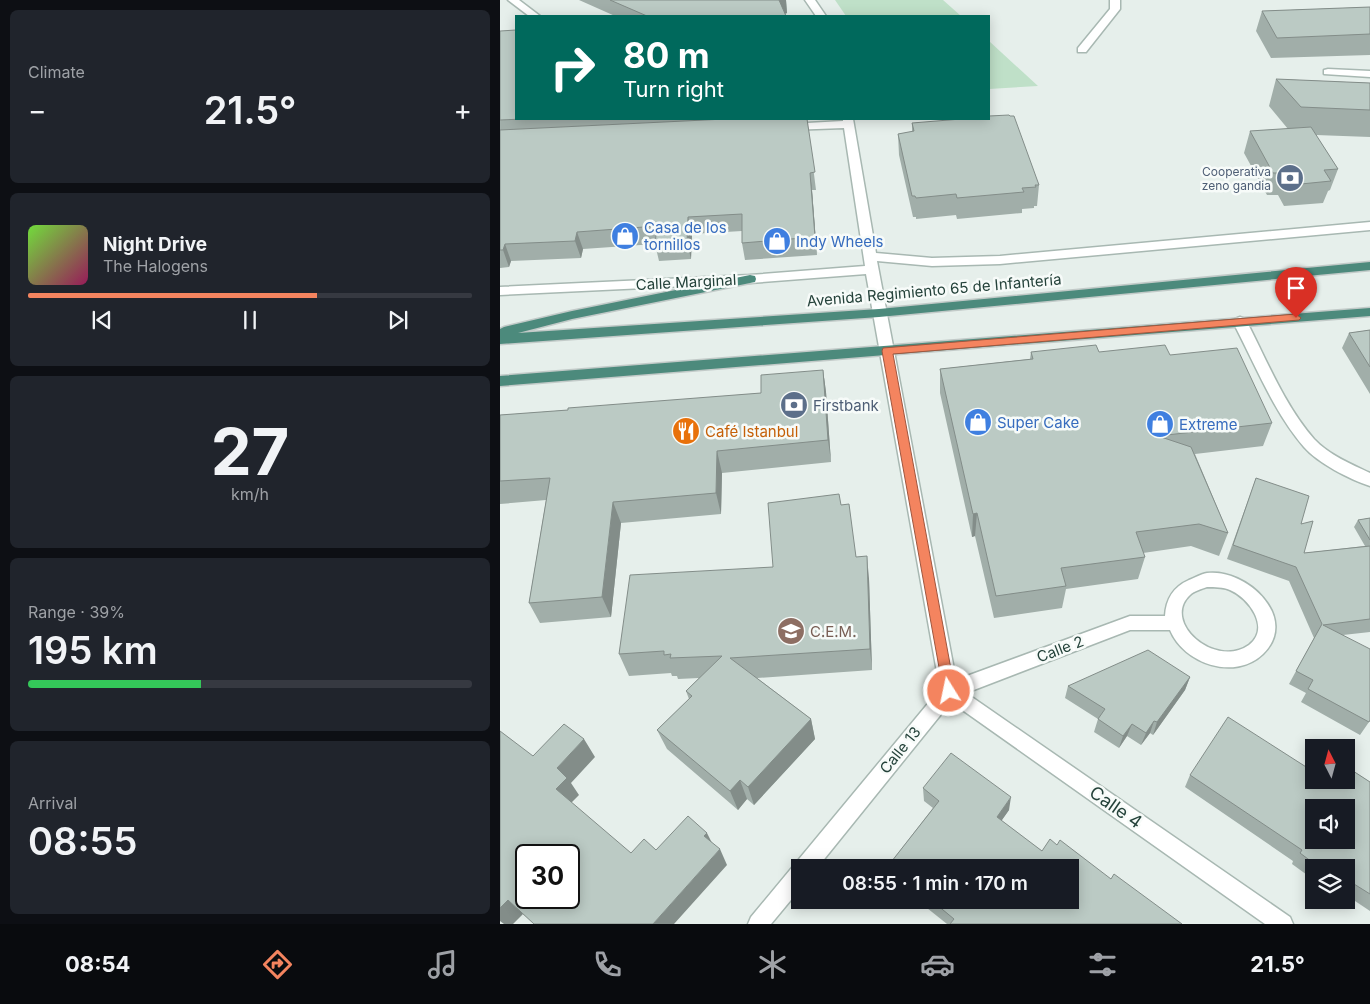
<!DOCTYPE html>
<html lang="en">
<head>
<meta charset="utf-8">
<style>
  :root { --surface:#171b24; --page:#20242c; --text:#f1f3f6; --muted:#9ea1a6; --line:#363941; --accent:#f4845f }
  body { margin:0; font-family:Inter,sans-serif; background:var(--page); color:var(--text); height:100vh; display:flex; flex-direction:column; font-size:19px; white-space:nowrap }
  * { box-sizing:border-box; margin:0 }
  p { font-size:16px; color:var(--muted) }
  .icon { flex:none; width:28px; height:28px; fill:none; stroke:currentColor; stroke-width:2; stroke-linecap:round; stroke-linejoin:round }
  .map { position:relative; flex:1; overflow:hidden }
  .panel { display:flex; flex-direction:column; gap:10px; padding:10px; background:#0d0f14; width:500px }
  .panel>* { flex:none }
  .top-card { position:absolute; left:15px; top:15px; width:475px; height:105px; border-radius:0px; box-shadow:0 2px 12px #0003; background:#00695c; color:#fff; overflow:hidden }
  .needle { width:32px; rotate:354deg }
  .tools { position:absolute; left:805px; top:739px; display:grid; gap:10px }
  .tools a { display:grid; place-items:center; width:50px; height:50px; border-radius:0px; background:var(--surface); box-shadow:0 2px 12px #0003; font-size:25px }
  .speed { position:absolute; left:15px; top:844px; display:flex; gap:10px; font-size:25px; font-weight:700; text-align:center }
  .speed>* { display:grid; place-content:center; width:65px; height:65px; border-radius:50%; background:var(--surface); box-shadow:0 2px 12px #0003; line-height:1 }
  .speed .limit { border:2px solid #111; border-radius:8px; background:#fff; color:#111 }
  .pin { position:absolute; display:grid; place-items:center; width:42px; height:42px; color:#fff; margin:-51px -21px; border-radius:50% 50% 50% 0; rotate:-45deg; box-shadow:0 0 5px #0007 }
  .pin .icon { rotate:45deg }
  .me { position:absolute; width:55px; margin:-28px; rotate:350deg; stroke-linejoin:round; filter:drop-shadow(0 0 4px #0008) }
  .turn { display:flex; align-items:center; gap:18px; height:105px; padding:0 25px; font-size:22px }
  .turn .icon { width:65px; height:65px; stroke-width:2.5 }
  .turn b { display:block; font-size:35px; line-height:42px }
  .big { font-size:38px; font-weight:600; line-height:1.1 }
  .panel .widget { flex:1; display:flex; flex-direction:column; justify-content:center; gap:8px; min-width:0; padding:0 18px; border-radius:8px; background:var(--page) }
  .panel .dial { align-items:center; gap:0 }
  .dial b { font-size:65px; line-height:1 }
  .song { display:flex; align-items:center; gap:15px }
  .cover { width:60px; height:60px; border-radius:8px; background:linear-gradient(135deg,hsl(100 70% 55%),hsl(330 70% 35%)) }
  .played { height:5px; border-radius:2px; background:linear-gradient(90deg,var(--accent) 65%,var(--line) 65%) }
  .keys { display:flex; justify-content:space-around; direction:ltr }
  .heat { display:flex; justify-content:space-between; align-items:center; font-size:28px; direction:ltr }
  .charge { height:8px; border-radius:4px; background:linear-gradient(90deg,#34c759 39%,var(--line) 0) }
  .trip { position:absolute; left:291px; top:859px; width:288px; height:50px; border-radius:0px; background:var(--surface); box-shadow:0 2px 12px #0003; font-weight:600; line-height:50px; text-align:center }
  .menu { display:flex; height:80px; justify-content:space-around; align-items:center; background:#090b0e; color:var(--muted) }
  .menu .icon { width:35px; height:35px }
  .menu .current { color:var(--accent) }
  .menu b { font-size:22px; color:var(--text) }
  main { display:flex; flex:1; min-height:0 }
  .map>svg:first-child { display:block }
  .green { fill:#bfe0c8 }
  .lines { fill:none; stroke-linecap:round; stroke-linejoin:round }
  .service-casing { stroke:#a8b8b2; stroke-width:3 }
  .minor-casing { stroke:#a8b8b2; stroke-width:3 }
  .trunk-casing { stroke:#c2cac8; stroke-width:3 }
  .service { fill:#fff; fill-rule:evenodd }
  .minor { fill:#fff; fill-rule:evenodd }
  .trunk { fill:#4c8a7c; fill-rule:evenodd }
  .wall { fill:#a1aea9 }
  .shaded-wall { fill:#838d89 }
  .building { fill:#bbcac4; stroke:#838d89; fill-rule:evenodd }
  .route { fill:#f4845f; stroke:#9f563e }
  .labels { text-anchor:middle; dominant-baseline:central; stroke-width:5; stroke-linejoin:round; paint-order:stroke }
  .far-service-label { font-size:12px; fill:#4e5e75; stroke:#f7fbf9; text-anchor:end }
  .shop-label { font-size:15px; fill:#366cbe; stroke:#f7fbf9; text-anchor:start }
  .street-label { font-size:15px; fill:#24423a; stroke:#f7fbf9 }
  .service-label { font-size:15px; fill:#4e5e75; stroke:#f7fbf9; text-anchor:start }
  .food-label { font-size:15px; fill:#c56008; stroke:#f7fbf9; text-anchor:start }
  .education-label { font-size:15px; fill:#785e54; stroke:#f7fbf9; text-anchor:start }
  .near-street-label { font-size:18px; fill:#24423a; stroke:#f7fbf9 }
</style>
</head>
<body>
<main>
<section class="panel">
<div class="widget"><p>Climate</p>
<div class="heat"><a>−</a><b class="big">21.5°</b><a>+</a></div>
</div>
<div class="widget">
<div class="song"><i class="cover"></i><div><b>Night Drive</b><p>The Halogens</p></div></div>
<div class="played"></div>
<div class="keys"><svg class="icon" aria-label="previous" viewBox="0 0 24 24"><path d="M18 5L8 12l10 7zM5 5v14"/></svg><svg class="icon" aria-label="pause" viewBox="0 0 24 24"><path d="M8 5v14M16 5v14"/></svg><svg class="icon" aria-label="next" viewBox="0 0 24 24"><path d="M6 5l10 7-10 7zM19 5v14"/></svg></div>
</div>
<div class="widget dial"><b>27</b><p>km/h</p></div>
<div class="widget"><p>Range · 39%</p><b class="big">195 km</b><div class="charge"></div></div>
<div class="widget"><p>Arrival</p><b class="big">08:55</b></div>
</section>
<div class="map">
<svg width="870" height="924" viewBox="0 0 870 924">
  <rect width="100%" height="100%" fill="#e6efeb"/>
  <path class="green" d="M335,0H443L461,16H346Z
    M489,41L538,86L489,89Z"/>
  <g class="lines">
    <g class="service-casing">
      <path id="service" d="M828,69L870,71V77L824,74V70Z
        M740,317L745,319L747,322C767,361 785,406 814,439C829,455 851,464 870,473V486C849,479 818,463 804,447C773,411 755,364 733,322L735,319Z"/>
    </g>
    <g class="minor-casing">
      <path id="minor" d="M8,0H19L40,16H29Z
        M305,0H315L326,16H316Z
        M610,0H620V9L586,52H578V48L610,9Z
        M343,119H353L376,253L432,258L500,256L870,222V230L500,264L432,266L377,261L456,680L630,616H665C666,599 673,587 689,580C694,578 701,574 707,573C746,568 800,618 763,654C735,681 684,664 670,630H630L466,693L790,917L793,924H765L451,702L317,868H300V889L271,924H248L251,917L440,689L366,274L250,283L0,295V287L250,275L365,266L344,128L289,130L284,127L289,124L343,121ZM707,587C715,587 723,587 730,590C749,598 771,628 749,645C715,669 661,622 690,595C694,591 702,589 707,587Z"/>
    </g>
    <g class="trunk-casing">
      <path id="trunk" d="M870,262V270L379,317L0,344V329L4,327L72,311L250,275L255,276L256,279L255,282L72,319L18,333L379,309Z
        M870,308V316L0,386V376Z"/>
    </g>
    <use href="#service" class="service"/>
    <use href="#minor" class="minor"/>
    <use href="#trunk" class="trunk"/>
  </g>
  <path class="wall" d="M79,0H286L287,13L285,14L286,16H115Z
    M870,7V55L771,58L756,31L762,11Z
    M0,31L16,119H307L316,190H312L317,255L245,260L242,243V231L192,234L191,259L159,261L155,244L83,249L81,258L11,261L9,267L0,268Z
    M776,79L870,83V137L816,135L838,169L830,190L828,191L823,203L784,206L778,195H767L744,153L750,131L788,129L769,106Z
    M412,123L539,185L537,206H534V208L522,209V213L457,219L456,215L416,219V217H413L399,155L398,134L412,132Z
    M870,330V394L842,348L849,333Z
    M531,352H599L670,355L772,423L763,446L695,454L728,533L719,556L691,546L643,553L645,557L638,579L566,589L562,608L494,618L475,536L472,537L440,393V369L530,359Z
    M323,370L326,392L331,462L222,473L221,514L121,523L111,617L40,623L29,603L46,500L0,504V415L68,410L261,393Z
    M756,478L801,524L804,553L865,546L854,527L858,520L870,518V632L843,635L869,722L860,735L801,702L806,693L789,684L814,638L789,581L727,559Z
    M341,505L356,557L369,579L372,670L257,678L311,719L315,739L254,805L247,799L238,810L167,749L157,730L189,699L186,691L199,678L178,679L177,676H172L171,673L129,676L119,654L273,567Z
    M690,677L685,690L653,735L650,733L641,745L627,736L619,748L594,732L598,719L565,698L568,686Z
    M850,769L870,782V911L846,895V868H814V880L792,864L793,861L685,787L690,775L837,786L841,780H846V773Z
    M423,788L509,810L501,821L542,851L557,845L682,924H447L417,900H570V868H388V866L433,808L424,801Z"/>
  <path class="shaded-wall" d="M279,0H286L287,13L280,15Z
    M310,173L312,190L317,255L315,237Z
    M188,217L192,234L191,259L187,242Z
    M77,232L83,249L81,258L75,241Z
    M5,244L11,261L9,267L3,250Z
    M323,370L326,392L331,462L328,440Z
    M217,451L222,473L221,514L216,493Z
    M113,502L121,523L111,617L102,597Z
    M477,513L475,536L472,537L473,514Z
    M367,556L369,579L372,670L370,649Z
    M690,677L685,690L653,735L657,722Z
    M311,719L315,739L254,805L248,787Z
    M654,721L650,733L641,745L646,733Z
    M632,724L627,736L619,748L623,736Z
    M84,739L95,757L71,783L79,795L68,806L56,789L57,768Z
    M240,780L247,799L238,810L230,791Z
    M511,797L509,810L495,830L497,817Z
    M207,833L215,849L204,836Z
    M220,849L227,865L174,924H153Z
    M8,900L23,914L13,924H4L0,921V908Z"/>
  <path class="building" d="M110,0H279L286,16H147Z
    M870,7V34L777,38L762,11Z
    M16,30V119H23L0,120V31Z
    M776,79L870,83V110L801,107Z
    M509,115L510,116H514L539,185H535L536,187L522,188L524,192L457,198L456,194L416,198L415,196H412L398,134L414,131L412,123L461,119H489V116Z
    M225,119H307L315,172L310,173L315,237L242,243V214L188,217L187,242L155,244L157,226L77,232L75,241L5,244L3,250H0V130Z
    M811,127L838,169L824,170L831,181L791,185L784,173H773L750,131Z
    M870,330V367L849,333Z
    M596,345L599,352L665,345L670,355L737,348L772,423L658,436L691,447L728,533L699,524L636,532L645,557L561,568L566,586L496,596L477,513L473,514L440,369L533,359L531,352Z
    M323,370L328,440L217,451L216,493L113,502L102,597L29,603L50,478L0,481V415L68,410V408L261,393V375Z
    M756,478L809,496L801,524L813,521L804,553L870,546V619L823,625L870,649V720L869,722L808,689L813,680L796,671L822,624L796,567L733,545Z
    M339,494L341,505L349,504L356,557L367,556L370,649L230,658L311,719L248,787L240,780L230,791L157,730L192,696L186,691L222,656L170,658L171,654L164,655V651L119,654L130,575L273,567L268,503Z
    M870,518V540L858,520Z
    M648,650L690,677L657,722L654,721L646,733L632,724L623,736L598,719L605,709L568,686Z
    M728,717L814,772V780H827L839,787L843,780H846V774L850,769L870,782V894L846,879V868H820L800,853L802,850L690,775ZM814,808H846V840H814Z
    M64,724L84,739L57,768L67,778L56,789L131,853L144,839L156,850L188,816L207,833L204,836L220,849L153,924H34L8,900L0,908V731L33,756ZM26,855H69V898H26Z
    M451,753L511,797L497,817L542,851L550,839L557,845L560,840L611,879L614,874L682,924H450L454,919L431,900H570V868H390L388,866L439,801L423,788Z"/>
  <path class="route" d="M796,314L801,318L799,320L393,354L455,691L453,695L449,697L444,695L382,351L383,348Z"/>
  <defs>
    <g id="bank-disc" transform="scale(1.4375)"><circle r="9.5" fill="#5c6f8a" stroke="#f7fbf9"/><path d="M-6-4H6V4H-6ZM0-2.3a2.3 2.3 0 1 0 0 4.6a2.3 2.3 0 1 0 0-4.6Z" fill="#fff"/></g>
    <g id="shop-disc" transform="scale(1.4375)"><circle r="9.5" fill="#3f7fe0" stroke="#f7fbf9"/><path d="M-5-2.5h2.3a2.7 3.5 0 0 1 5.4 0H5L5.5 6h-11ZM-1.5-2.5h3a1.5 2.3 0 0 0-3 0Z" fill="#fff"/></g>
    <g id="restaurant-disc" transform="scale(1.4375)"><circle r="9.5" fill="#e8710a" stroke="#f7fbf9"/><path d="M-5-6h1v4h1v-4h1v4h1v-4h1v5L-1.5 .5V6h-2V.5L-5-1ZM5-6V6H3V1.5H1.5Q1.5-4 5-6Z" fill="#fff"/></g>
    <g id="university-disc" transform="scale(1.4375)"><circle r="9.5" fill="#8d6e63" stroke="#f7fbf9"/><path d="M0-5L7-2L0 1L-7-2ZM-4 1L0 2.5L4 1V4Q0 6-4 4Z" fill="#fff"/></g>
  </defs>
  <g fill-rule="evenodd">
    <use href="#bank-disc" x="790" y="178"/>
    <use href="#shop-disc" x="125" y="236"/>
    <use href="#shop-disc" x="277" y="241"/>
    <use href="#bank-disc" x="294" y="405"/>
    <use href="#shop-disc" x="478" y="422"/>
    <use href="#shop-disc" x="660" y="424"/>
    <use href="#restaurant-disc" x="186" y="431"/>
    <use href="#university-disc" x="291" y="631"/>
  </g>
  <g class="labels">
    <g class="far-service-label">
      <text x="771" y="171">Cooperativa<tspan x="771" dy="14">zeno gandia</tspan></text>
    </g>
    <g class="shop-label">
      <text x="144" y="227">Casa de los<tspan x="144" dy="17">tornillos</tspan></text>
      <text x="296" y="241">Indy Wheels</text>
      <text x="497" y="422">Super Cake</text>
      <text x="679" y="424">Extreme</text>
    </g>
    <g class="street-label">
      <text transform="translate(186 282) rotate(-3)">Calle Marginal</text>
      <text transform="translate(434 290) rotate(-5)">Avenida Regimiento 65 de Infantería</text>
      <text transform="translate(560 649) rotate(-21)">Calle 2</text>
      <text transform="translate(400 750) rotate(-51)">Calle 13</text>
    </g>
    <g class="service-label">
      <text x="313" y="405">Firstbank</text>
    </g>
    <g class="food-label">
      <text x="205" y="431">Café Istanbul</text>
    </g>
    <g class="education-label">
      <text x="310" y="631">C.E.M.</text>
    </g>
    <g class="near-street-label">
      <text transform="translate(616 807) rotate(35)">Calle 4</text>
    </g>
  </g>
</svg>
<div class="tools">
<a><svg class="needle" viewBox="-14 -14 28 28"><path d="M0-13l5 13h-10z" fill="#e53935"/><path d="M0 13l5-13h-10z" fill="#9ea1a6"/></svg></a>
<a><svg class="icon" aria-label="sound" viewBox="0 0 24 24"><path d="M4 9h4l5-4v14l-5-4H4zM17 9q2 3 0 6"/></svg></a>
<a><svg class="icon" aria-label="layers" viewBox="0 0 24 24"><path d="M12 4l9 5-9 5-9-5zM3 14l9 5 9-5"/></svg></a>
</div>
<div class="speed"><div class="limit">30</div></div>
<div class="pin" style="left:796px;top:318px;background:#d93025"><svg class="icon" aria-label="arrive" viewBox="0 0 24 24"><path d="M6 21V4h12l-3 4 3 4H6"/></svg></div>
<svg class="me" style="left:449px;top:691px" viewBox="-20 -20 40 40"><circle r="17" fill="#f4845f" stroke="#fff" stroke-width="3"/><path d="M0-11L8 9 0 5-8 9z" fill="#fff"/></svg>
<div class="trip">08:55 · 1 min · 170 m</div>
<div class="top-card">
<div class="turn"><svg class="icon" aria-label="right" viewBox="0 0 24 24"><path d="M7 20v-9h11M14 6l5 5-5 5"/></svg><div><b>80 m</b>Turn right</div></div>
</div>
</div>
</main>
<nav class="menu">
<b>08:54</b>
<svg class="icon current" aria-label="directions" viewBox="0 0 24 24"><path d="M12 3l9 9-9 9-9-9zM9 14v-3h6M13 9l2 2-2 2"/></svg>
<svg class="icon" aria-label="music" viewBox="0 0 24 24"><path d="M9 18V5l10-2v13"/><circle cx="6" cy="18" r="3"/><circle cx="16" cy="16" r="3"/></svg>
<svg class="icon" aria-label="phone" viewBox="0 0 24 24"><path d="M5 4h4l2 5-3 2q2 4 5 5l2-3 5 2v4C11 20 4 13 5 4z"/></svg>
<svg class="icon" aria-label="climate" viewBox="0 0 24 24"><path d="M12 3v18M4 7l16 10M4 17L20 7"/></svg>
<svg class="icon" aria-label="car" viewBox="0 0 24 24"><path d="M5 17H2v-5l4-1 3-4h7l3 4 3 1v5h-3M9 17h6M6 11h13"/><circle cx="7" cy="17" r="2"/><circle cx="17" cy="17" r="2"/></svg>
<svg class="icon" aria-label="filters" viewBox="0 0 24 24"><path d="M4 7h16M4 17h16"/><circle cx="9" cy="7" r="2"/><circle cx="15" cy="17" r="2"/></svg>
<b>21.5°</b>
</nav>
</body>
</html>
